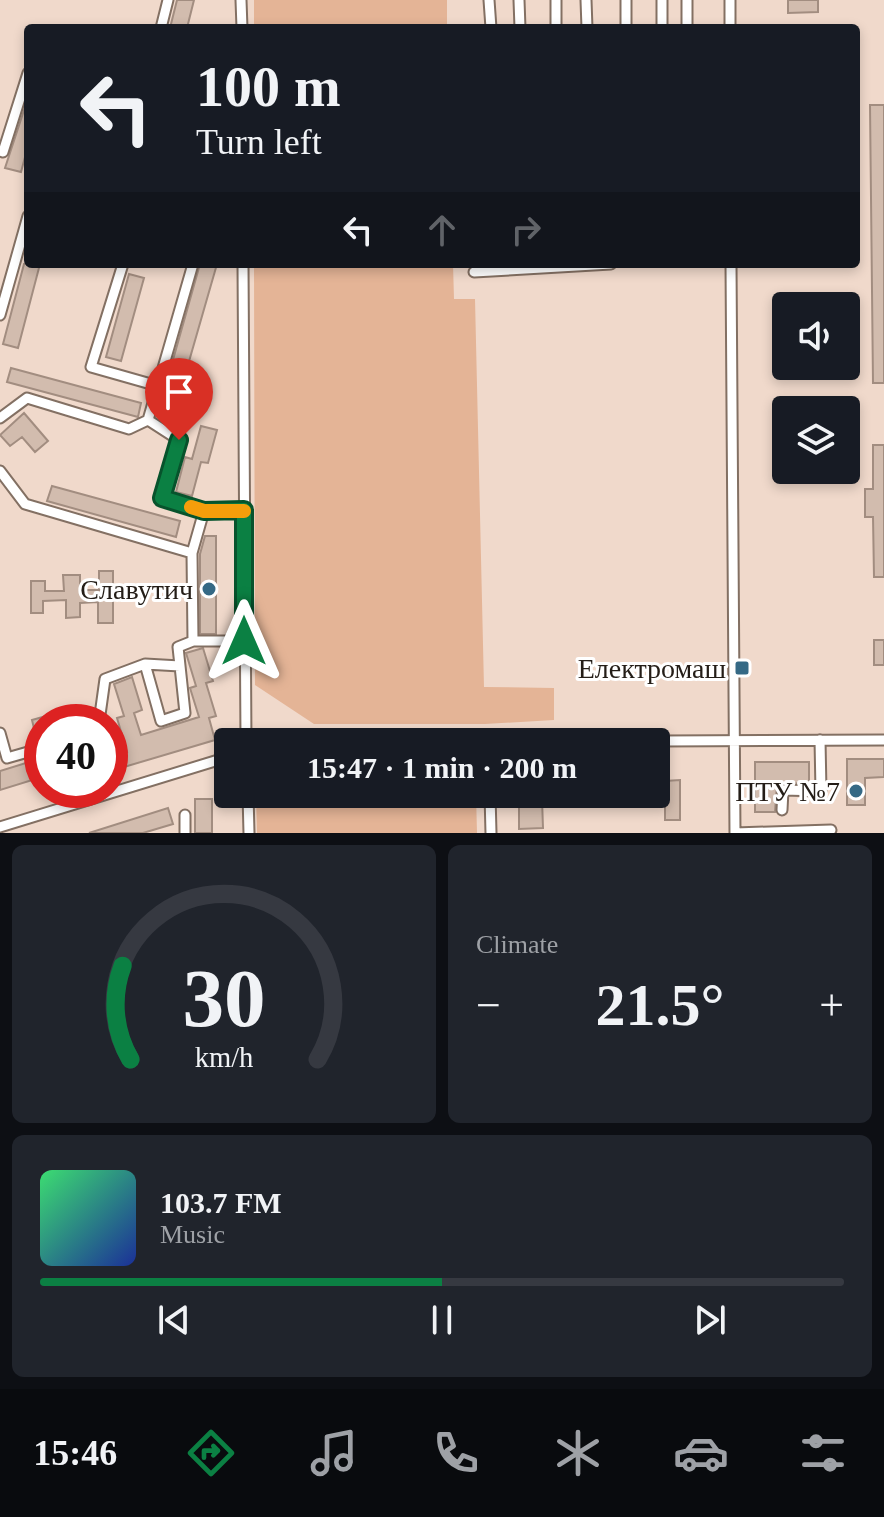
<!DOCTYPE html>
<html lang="en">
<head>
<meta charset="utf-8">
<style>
  :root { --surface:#171b24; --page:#20242c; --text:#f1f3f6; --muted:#9ea1a6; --line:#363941; --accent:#0b8043 }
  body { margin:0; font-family:"Times New Roman",serif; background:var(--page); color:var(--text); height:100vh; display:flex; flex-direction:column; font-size:30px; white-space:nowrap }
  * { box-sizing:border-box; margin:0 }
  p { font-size:26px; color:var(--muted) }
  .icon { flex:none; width:44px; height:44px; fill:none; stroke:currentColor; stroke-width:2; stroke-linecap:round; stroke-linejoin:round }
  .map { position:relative; height:833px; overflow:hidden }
  .drawer { display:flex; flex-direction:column; gap:12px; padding:12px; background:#0d0f14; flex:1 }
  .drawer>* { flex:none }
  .hud { position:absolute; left:24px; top:24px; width:836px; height:244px; border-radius:8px; box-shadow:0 4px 12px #0003; background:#171b24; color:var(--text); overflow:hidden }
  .fabs { position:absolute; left:772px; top:292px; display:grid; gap:16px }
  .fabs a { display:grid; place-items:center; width:88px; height:88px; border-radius:8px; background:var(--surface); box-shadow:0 4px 12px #0003; font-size:40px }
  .speed { position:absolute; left:24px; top:704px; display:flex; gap:16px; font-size:40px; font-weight:700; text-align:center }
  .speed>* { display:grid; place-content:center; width:104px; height:104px; border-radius:50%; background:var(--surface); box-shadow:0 4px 12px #0003; line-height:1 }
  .speed .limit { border:12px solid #d22; background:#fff; color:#111 }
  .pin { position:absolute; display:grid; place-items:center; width:68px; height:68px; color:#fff; margin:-82px -34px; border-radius:50% 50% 50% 0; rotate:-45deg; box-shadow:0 0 8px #0007 }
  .pin .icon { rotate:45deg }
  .me { position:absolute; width:88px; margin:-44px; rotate:0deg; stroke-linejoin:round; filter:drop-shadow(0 0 6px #0008) }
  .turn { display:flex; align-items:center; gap:28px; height:168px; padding:0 40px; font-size:36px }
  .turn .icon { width:104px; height:104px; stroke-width:2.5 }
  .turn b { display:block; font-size:56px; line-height:68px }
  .lanes { display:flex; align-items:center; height:76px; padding:0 40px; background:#0003; justify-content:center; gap:40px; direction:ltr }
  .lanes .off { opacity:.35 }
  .big { font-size:60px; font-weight:700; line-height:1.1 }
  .drawer .tile { flex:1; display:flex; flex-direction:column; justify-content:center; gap:12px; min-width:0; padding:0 28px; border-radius:12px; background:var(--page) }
  .drawer .dial { align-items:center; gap:0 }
  .dial svg { height:208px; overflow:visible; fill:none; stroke:var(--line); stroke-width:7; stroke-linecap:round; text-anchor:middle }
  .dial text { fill:var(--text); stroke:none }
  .song { display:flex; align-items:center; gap:24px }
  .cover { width:96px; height:96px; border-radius:12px; background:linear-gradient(135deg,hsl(140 70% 55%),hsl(230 70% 35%)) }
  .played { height:8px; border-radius:4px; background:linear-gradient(90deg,var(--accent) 50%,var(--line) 50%) }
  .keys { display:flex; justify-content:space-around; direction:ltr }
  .heat { display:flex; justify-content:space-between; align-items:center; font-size:44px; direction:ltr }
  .drawer .tiles { flex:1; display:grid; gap:12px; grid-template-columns:1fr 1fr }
  .tile:last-child { grid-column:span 2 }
  .trip { position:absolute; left:214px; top:728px; width:456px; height:80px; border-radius:8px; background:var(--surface); box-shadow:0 4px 12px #0003; font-weight:700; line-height:80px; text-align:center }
  .tabs { display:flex; height:128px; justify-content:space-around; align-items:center; background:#090b0e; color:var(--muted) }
  .tabs .icon { width:56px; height:56px }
  .tabs .selected { color:var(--accent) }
  .tabs b { font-size:36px; color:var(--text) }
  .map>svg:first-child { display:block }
  .green { fill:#e4b496 }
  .building { fill:#d2bcae; stroke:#a28d80; stroke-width:2 }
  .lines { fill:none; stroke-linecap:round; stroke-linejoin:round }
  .minor-casing { stroke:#837063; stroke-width:13 }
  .minor { stroke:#fff; stroke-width:9 }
  .route-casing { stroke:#07532c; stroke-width:20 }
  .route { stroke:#0b8043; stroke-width:14 }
  .slow { stroke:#f59e0b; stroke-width:14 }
  .poi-dot { fill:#356985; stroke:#fff; stroke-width:3 }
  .labels { text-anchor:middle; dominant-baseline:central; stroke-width:6; stroke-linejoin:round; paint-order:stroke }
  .poi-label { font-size:28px; fill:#241d17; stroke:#fff; text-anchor:end }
</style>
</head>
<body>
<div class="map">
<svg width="884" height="833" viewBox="0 0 884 833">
  <rect width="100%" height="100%" fill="#f0d9cb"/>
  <path class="green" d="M254,0H447V28H254Z
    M254,264H453L454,299H475L484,687L554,688V720L485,724H314L255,685Z
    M256,794H476L477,833H257Z"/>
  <path class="building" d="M177,0H194L187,28H170Z
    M788,0H818V12L788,13Z
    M28,98V146L21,172L5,168Z
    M870,105H884V383H873Z
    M24,264H40L18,348L3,344Z
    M200,264H217L173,417L158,413Z
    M129,274L144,278L121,361L106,357Z
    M11,368L141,403L138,417L7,382Z
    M24,413L48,441L35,452L22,437L10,446L0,435Z
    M201,426L217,430L208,463L201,462L192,496L176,492L185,457L192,459Z
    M873,445H884V577H874L873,517H865V489H873Z
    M52,486L180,521L176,537L47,501Z
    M205,536H216V634H200V554Z
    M99,571H113V623H98V602L80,603V617L66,618V600L43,601V613H31V581H45V591H64L63,575H80V590H99Z
    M874,640H884V665H874Z
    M203,648L213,681L206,683L216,716L209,718L215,740L124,767L120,754L127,752L117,718L124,716L114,684L132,677L142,710L134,713L141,735L199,717L190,688L196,686L186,653Z
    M75,708L79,722H42V735L36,737L32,720Z
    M42,758V777L0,790V771Z
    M847,759H884V777L865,778V805H847Z
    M755,762H809V783L777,784L775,812H755Z
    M680,780V820H665V781Z
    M195,799H212V833H195Z
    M519,799H542L543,828L519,829Z
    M168,808L173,824L143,833H89Z"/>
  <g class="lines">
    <g class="minor-casing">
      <path id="minor" d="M241,0L242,28
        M489,0L491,28
        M519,0L520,28
        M556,0V28
        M586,0L587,28
        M626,0V28
        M662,0V28
        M687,0V28
        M730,0V28
        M161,28L168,0
        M0,151L3,152L28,73
        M123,264L91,367L158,386
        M243,264L246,742
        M731,264L735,833
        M474,272L611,264
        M0,315L28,216
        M0,418L27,398L129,429L148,420L193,264
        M148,420L179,440L162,498L204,511L244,510
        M0,471L25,504L192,553
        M193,641L192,553L204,511
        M145,664L161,721L185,713L178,647L193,641H244
        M99,722L105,679L145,664L180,666
        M0,733L7,758L42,748
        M458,742L884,740
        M248,794L249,833
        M490,794L491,833
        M782,810L783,790L821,791L820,740
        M0,827L228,757
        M185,833V815
        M735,833L831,830"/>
    </g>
    <use href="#minor" class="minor"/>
  </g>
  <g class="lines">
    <g class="route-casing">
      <path id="route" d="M179,440L162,498L204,511L244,510V641"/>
    </g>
    <use href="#route" class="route"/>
    <path class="slow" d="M191,507L204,511H244"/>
  </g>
  <g class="poi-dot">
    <circle cx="209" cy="589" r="8"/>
    <rect x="734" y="660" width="16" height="16" rx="4"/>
    <circle cx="856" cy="791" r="8"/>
  </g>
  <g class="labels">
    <g class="poi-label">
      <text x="193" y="589">Славутич</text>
      <text x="726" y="668">Електромаш</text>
      <text x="840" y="791">ПТУ №7</text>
    </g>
  </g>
</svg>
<div class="fabs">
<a><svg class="icon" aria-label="sound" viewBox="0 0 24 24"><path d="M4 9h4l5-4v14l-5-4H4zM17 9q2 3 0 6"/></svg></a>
<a><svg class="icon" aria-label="layers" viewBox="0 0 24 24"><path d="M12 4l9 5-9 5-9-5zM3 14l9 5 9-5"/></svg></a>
</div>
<div class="speed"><div class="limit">40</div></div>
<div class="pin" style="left:179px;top:440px;background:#d93025"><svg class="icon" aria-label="arrive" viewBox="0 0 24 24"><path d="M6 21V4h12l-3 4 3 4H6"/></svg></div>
<svg class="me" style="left:244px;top:641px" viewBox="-20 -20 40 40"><path d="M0-17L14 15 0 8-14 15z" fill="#0b8043" stroke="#fff" stroke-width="4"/></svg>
<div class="trip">15:47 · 1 min · 200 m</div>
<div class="hud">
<div class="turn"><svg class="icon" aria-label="left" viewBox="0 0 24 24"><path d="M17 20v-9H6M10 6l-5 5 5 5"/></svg><div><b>100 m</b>Turn left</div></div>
<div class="lanes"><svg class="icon" aria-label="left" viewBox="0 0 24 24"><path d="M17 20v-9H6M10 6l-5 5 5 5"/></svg><svg class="icon off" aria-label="ahead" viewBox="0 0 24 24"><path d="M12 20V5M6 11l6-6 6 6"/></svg><svg class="icon off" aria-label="right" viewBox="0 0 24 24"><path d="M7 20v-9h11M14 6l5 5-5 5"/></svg></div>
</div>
</div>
<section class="drawer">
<div class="tiles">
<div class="tile dial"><svg viewBox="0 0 100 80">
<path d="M14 69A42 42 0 1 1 86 69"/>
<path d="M14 69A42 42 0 0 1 11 33" stroke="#0b8043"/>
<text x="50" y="56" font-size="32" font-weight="700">30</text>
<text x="50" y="72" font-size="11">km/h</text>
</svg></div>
<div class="tile"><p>Climate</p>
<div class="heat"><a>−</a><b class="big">21.5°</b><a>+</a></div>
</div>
<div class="tile">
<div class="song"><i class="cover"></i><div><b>103.7 FM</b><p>Music</p></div></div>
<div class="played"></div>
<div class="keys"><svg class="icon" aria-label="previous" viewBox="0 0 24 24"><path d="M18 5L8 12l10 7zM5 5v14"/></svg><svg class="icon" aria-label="pause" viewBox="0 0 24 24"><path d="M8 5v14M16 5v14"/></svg><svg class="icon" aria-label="next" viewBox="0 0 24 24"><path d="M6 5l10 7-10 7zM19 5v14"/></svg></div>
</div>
</div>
</section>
<nav class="tabs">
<b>15:46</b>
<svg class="icon selected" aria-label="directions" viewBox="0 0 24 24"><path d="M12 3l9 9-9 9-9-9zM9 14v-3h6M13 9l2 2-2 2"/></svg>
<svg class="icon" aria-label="music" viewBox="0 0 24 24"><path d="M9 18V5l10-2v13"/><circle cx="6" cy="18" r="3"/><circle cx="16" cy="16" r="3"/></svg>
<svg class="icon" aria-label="phone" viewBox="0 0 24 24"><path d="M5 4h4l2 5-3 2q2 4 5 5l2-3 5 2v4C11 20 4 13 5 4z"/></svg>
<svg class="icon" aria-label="climate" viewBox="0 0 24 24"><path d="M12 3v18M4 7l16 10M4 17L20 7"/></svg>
<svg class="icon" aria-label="car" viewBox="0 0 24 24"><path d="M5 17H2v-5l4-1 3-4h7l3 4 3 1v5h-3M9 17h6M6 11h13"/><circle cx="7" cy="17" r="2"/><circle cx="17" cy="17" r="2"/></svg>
<svg class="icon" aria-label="filters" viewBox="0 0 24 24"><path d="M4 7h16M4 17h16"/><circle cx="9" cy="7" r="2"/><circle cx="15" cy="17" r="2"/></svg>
</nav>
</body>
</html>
